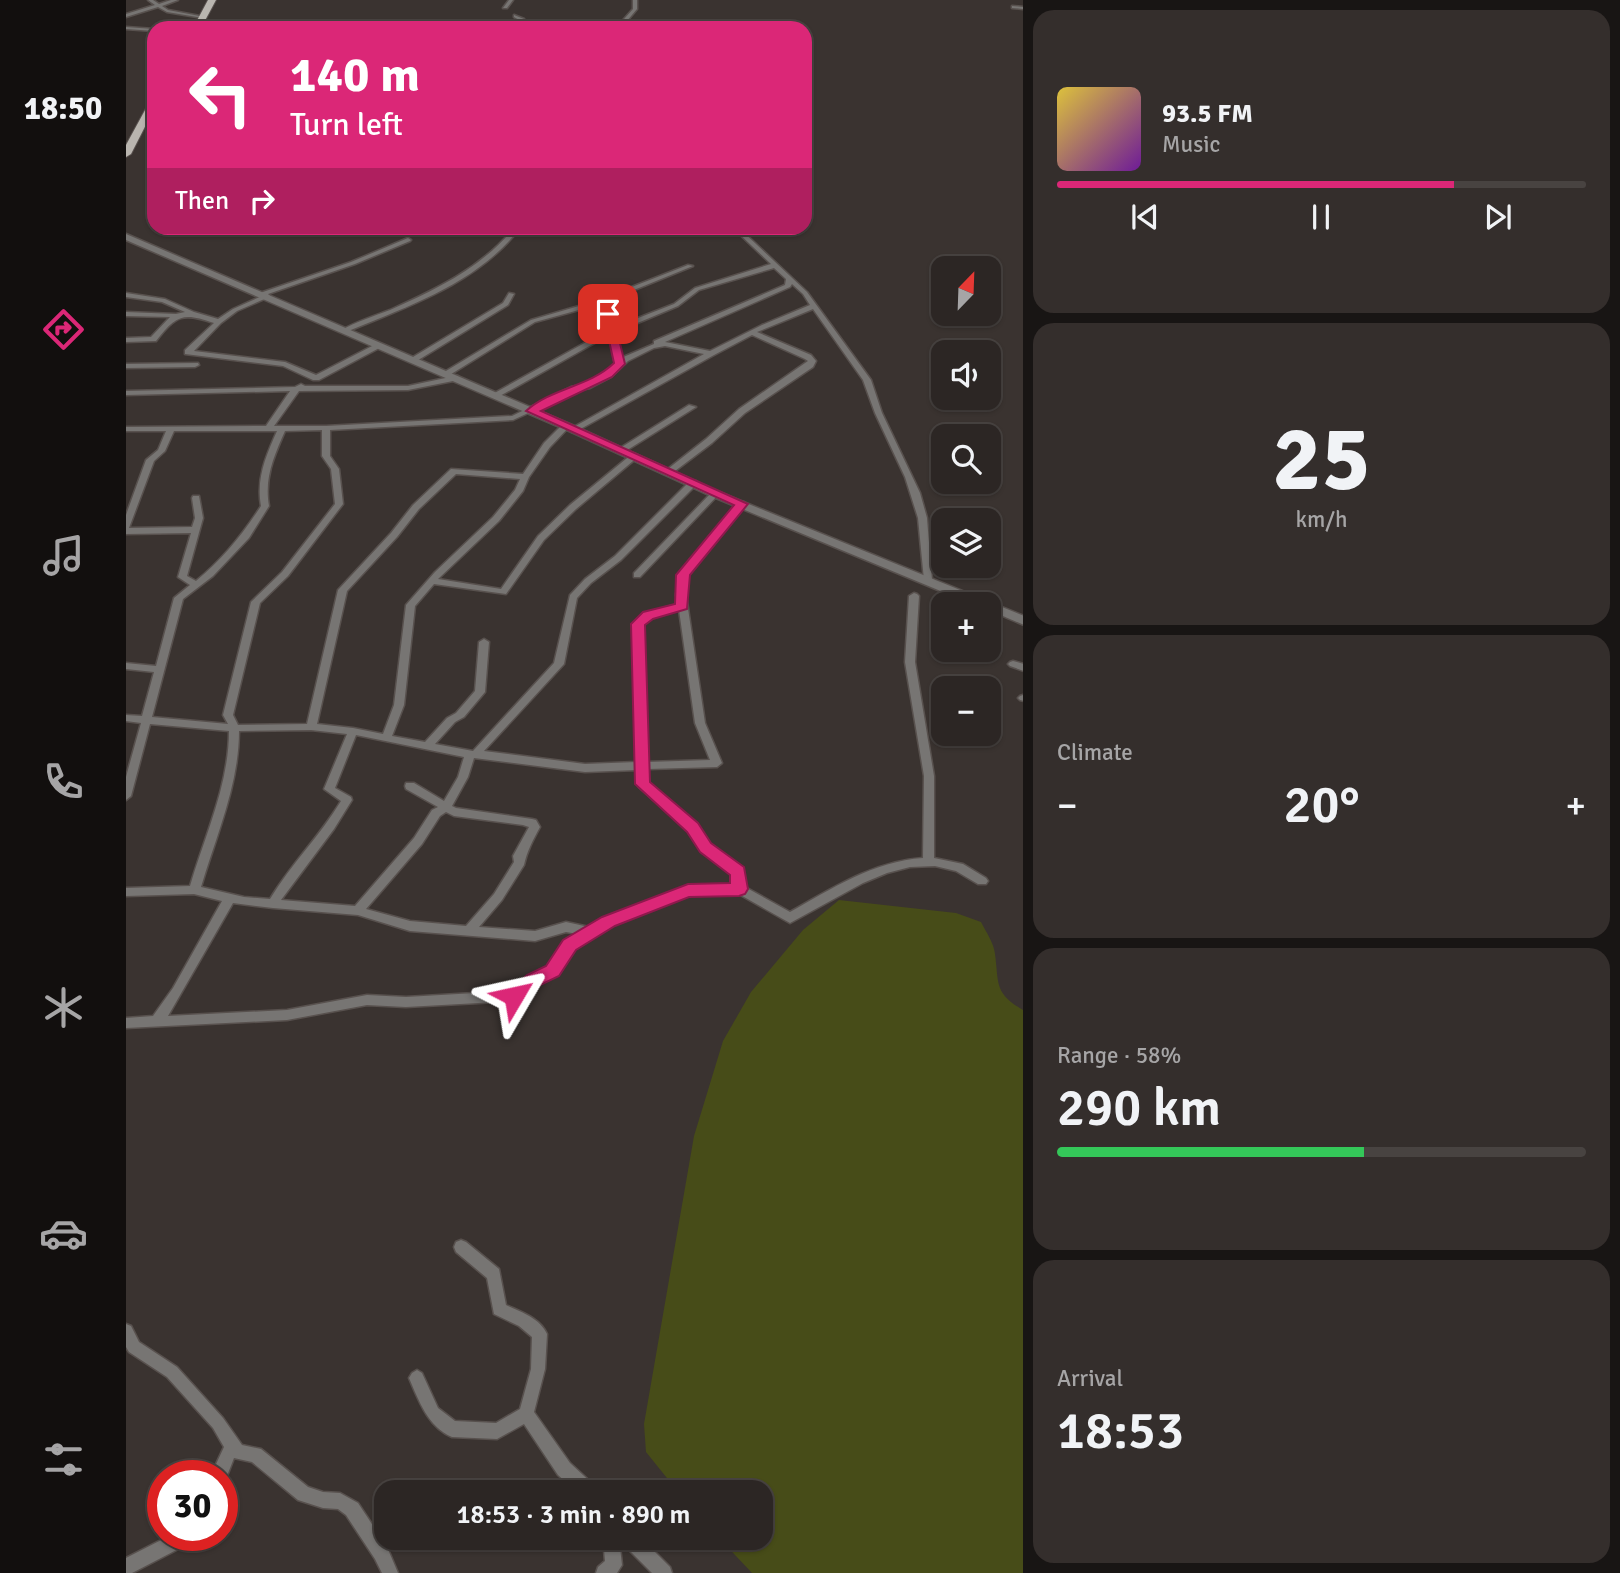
<!DOCTYPE html>
<html lang="en">
<head>
<meta charset="utf-8">
<style>
  :root { --surface:#2c2624; --page:#342e2c; --text:#f1f3f6; --muted:#a6a5a6; --line:#484341; --accent:#db2777 }
  body { margin:0; font-family:Signika,sans-serif; background:var(--page); color:var(--text); height:100vh; display:flex; flex-direction:column; font-size:26px; white-space:nowrap }
  * { box-sizing:border-box; margin:0 }
  p { font-size:23px; color:var(--muted) }
  .icon { flex:none; width:38px; height:38px; fill:none; stroke:currentColor; stroke-width:2; stroke-linecap:round; stroke-linejoin:round }
  .map { position:relative; flex:1; overflow:hidden }
  .sheet { display:flex; flex-direction:column; gap:10px; padding:10px; background:#181514; width:597px }
  .sheet>* { flex:none }
  .guide { position:absolute; left:21px; top:21px; width:665px; height:214px; border-radius:21px; box-shadow:0 2px 5px #0004,0 0 0 2px var(--line); background:#db2777; color:#fff; overflow:hidden }
  .needle { width:46px; rotate:23deg }
  .buttons { position:absolute; left:805px; top:256px; display:grid; gap:14px }
  .buttons a { display:grid; place-items:center; width:70px; height:70px; border-radius:14px; background:var(--surface); box-shadow:0 2px 5px #0004,0 0 0 2px var(--line); font-size:35px }
  .speed { position:absolute; left:21px; top:1460px; display:flex; gap:14px; font-size:35px; font-weight:700; text-align:center }
  .speed>* { display:grid; place-content:center; width:91px; height:91px; border-radius:50%; background:var(--surface); box-shadow:0 2px 5px #0004,0 0 0 2px var(--line); line-height:1 }
  .speed .limit { border:10px solid #d22; background:#fff; color:#111 }
  .pin { position:absolute; display:grid; place-items:center; width:60px; height:60px; color:#fff; margin:-30px; border-radius:14px; box-shadow:0 4px 10px #0006 }
  .me { position:absolute; width:77px; margin:-38px; rotate:54deg; stroke-linejoin:round; filter:drop-shadow(0 0 5px #0008) }
  .turn { display:flex; align-items:center; gap:24px; height:147px; padding:0 28px; font-size:32px }
  .turn .icon { width:91px; height:91px; stroke-width:2.5 }
  .turn b { display:block; font-size:49px; line-height:60px }
  .then { display:flex; align-items:center; height:66px; padding:0 28px; background:#0003; gap:14px; font-size:26px }
  .big { font-size:52px; font-weight:600; line-height:1.1 }
  .sheet .tile { flex:1; display:flex; flex-direction:column; justify-content:center; gap:10px; min-width:0; padding:0 24px; border-radius:21px; background:var(--page) }
  .sheet .dial { align-items:center; gap:0 }
  .dial b { font-size:91px; line-height:1 }
  .song { display:flex; align-items:center; gap:21px }
  .cover { width:84px; height:84px; border-radius:10px; background:linear-gradient(135deg,hsl(50 70% 55%),hsl(280 70% 35%)) }
  .played { height:7px; border-radius:4px; background:linear-gradient(90deg,var(--accent) 75%,var(--line) 75%) }
  .keys { display:flex; justify-content:space-around; direction:ltr }
  .heat { display:flex; justify-content:space-between; align-items:center; font-size:38px; direction:ltr }
  .charge { height:10px; border-radius:5px; background:linear-gradient(90deg,#34c759 58%,var(--line) 0) }
  .trip { position:absolute; left:248px; top:1480px; width:399px; height:70px; border-radius:21px; background:var(--surface); box-shadow:0 2px 5px #0004,0 0 0 2px var(--line); font-weight:600; line-height:70px; text-align:center }
  main { display:flex; flex:1; min-height:0 }
  .menu { display:flex; flex-direction:column; width:126px; justify-content:space-around; align-items:center; background:#120f0e; color:var(--muted) }
  .menu .icon { width:49px; height:49px }
  .menu .on { color:var(--accent) }
  .menu b { font-size:32px; color:var(--text) }
  .map>svg:first-child { display:block }
  .green { fill:#474c18 }
  .lines { fill:none; stroke-linecap:round; stroke-linejoin:round }
  .minor-casing { stroke:#58514e; stroke-width:3 }
  .tertiary-casing { stroke:#58514e; stroke-width:3 }
  .primary-casing { stroke:#58514e; stroke-width:2 }
  .minor { fill:#777573; fill-rule:evenodd }
  .tertiary { fill:#777573; fill-rule:evenodd }
  .primary { fill:#b9b5af; fill-rule:evenodd }
  .route { fill:#db2777; stroke:#8e194d; stroke-width:2 }
</style>
</head>
<body>
<main>
<nav class="menu">
<b>18:50</b>
<svg class="icon on" aria-label="directions" viewBox="0 0 24 24"><path d="M12 3l9 9-9 9-9-9zM9 14v-3h6M13 9l2 2-2 2"/></svg>
<svg class="icon" aria-label="music" viewBox="0 0 24 24"><path d="M9 18V5l10-2v13"/><circle cx="6" cy="18" r="3"/><circle cx="16" cy="16" r="3"/></svg>
<svg class="icon" aria-label="phone" viewBox="0 0 24 24"><path d="M5 4h4l2 5-3 2q2 4 5 5l2-3 5 2v4C11 20 4 13 5 4z"/></svg>
<svg class="icon" aria-label="climate" viewBox="0 0 24 24"><path d="M12 3v18M4 7l16 10M4 17L20 7"/></svg>
<svg class="icon" aria-label="car" viewBox="0 0 24 24"><path d="M5 17H2v-5l4-1 3-4h7l3 4 3 1v5h-3M9 17h6M6 11h13"/><circle cx="7" cy="17" r="2"/><circle cx="17" cy="17" r="2"/></svg>
<svg class="icon" aria-label="filters" viewBox="0 0 24 24"><path d="M4 7h16M4 17h16"/><circle cx="9" cy="7" r="2"/><circle cx="15" cy="17" r="2"/></svg>
</nav>
<div class="map">
<svg width="898" height="1573" viewBox="0 0 898 1573">
  <rect width="100%" height="100%" fill="#3a3330"/>
  <path class="green" d="M713,900L830,913L855,922C860,932 868,943 869,954C873,984 868,993 897,1010V1573H626L593,1538H635V1493H553L520,1452L518,1424L568,1136L597,1041L625,992L677,930Z"/>
  <g class="lines">
    <g class="minor-casing">
      <path id="minor" d="M22,0H27L33,4L45,0H52L36,6L42,10L79,17L77,18L41,12L32,7L0,17V14L29,5Z
        M383,0H387L381,8H377Z
        M507,0H511V9L495,28H490L507,9Z
        M886,6L898,7V9L886,8Z
        M388,15L398,19L395,26L365,28L391,24L393,20L388,17Z
        M0,27L28,29V31L0,29Z
        M388,228H394C352,283 283,306 220,332L214,331C229,322 248,316 264,310C311,289 355,268 388,228Z
        M607,228H613L681,292L745,380L756,413L794,493L801,518L806,580L805,582L802,583L798,580L792,518L779,477L749,413L737,380L687,309L631,332L685,355L690,361L687,367L619,413L586,443L545,474H539L538,472L580,439L613,409L682,361L679,359L626,335L588,355L449,432H446V428L578,354L539,346L528,348L502,361L485,377L464,388L450,391L387,420L204,430V456L213,469L217,504L162,576L134,603L107,715L112,725L181,724L212,590L265,533L287,505L325,469L397,474L418,443L437,424H440L444,426L424,447L403,477L397,491L373,521L312,579L375,589L412,536L444,505L506,454H509L513,456L450,509L418,540L380,594L308,584L289,606L278,705L266,736L299,742L321,718L330,713L349,691L353,642L358,639L363,642L359,692L338,717L329,722L309,744L347,751L428,663L444,595L459,579L489,556L564,481H570V485L495,560L465,583L451,598L438,664L358,751L459,764L511,762L507,624L519,613L552,604L550,595L553,574L612,502H618V506L561,574L560,595L579,723L596,763L591,767L522,769V783L571,825L583,845L616,869L619,887L664,912C705,889 748,861 797,858L798,776L779,662L783,596L788,593L791,594L793,596L789,662L808,776V858L837,864L860,878L862,881L860,884H852L830,871L809,866L784,867L761,873L737,883L664,923L611,893L563,894L486,925L468,935L448,948L430,974L411,983L392,1000L388,1001L280,1007L241,1005L161,1020L0,1028V1018L27,1016L47,988L96,901L68,894L0,896V888L64,886C79,835 103,785 103,731L24,724L5,796L0,800V777L15,723L0,721V715L16,716L28,672L0,669V663L30,666L48,598L64,585L52,577L65,533L0,534V515L20,460L32,450L40,431H0V427L140,426L164,391L0,395V391L169,387L175,384L179,386H282L329,376H332V380L282,390L173,391L148,426H200L386,416L445,387L459,384L479,373L489,364L483,335L372,397L365,395L482,330L479,314L471,305L409,322L322,376L315,374L405,320L470,301L562,265L567,266L476,303L485,314L489,327L548,304L569,288L645,264ZM648,268L660,279L659,285L528,341V344L495,358L490,332L552,306L573,290ZM666,284L677,294L684,305L636,325L584,351L539,342L664,287ZM196,430V456L205,469L209,504L156,572L125,602L97,715L102,724L26,717L57,599L87,576L123,538L143,506C138,478 148,456 159,431ZM48,431H151C140,456 130,478 135,506C117,534 96,560 70,581L61,576L77,518L73,496H67L66,498L69,518L66,527L3,528L28,461L39,451ZM330,474L394,479L389,490L367,517L309,572L280,605L268,705L257,734L227,728L191,724L221,591L271,537L293,509ZM553,610L569,723L584,760L521,762L517,625L525,617ZM185,730L221,734L198,789L215,801C194,836 165,864 144,899L118,897L75,887C90,836 113,785 113,731ZM230,735L338,757L332,777L318,801L288,783H280L279,786L280,789L312,807L306,810L288,838L229,906L155,900L208,829L226,800L225,797L209,788ZM348,758L459,772L511,770L513,787L563,831L575,851L607,874V885L562,886L478,919L463,927L440,922L409,931L353,927L376,900L398,865C401,851 407,840 414,827L410,820L406,819L330,808L326,806L342,777ZM320,812L328,816L397,825L403,827L387,856L388,862L368,894L340,926L284,921L240,909L296,844L314,816ZM107,903L147,908L232,915L284,931L409,941L440,932L452,934L440,942L422,968L403,977L385,991L280,997L241,995L161,1010L42,1016Z
        M282,238L285,240L284,241L229,264L142,294L144,296L143,297L111,311L95,323L68,351L159,362L190,375L250,344L257,346L193,380H187L157,366L59,354V350L88,323C57,312 50,315 30,341L0,342V338L25,337L44,317L0,316V312L50,314L59,312L36,302L0,297V293L39,299L68,312L92,319L107,309L136,296L133,294L134,293L225,262Z
        M383,293L388,294L382,305L289,362L282,360L377,303Z
        M72,363L73,365L69,367L0,368V364Z
        M563,405L570,407L498,452H492L491,450Z
        M586,492H589L593,494L514,577H508V573Z
        M887,661L898,664V671L884,666L882,664L884,662Z
        M897,695L898,701L894,700L892,698L894,696Z
        M335,1240L340,1242L373,1269L380,1305C395,1312 414,1318 421,1334L419,1369L408,1412L444,1463L470,1487L472,1493H452L432,1475L398,1424L371,1439L326,1437C302,1427 293,1401 283,1378L286,1373L291,1370L296,1373L312,1408L329,1421L370,1423L394,1409L405,1369L406,1337L393,1326L368,1314L361,1278L330,1252L328,1247L330,1242Z
        M0,1324L5,1326L13,1342L51,1367L97,1418L116,1445L135,1449L182,1487L197,1492L214,1493L232,1503L261,1547L272,1573H256L249,1559L220,1515L212,1509L197,1508L172,1500L126,1462L108,1458L99,1481L96,1482V1475H85L98,1447L87,1428L41,1377L3,1352L0,1347Z
        M45,1535H65L60,1545L6,1573H0V1558Z
        M477,1538H493L496,1565L491,1573H470L472,1567L479,1561Z
        M495,1538H515L544,1567L546,1573H526L497,1544Z"/>
    </g>
    <g class="tertiary-casing">
      <path id="tertiary" d="M0,234L453,428L593,492L898,616V625L863,610V604H846L585,496L445,432L0,240Z"/>
    </g>
    <g class="primary-casing">
      <path id="primary" d="M82,0H90L75,28H67Z
        M28,98V109L5,154L0,157V145L24,101Z"/>
    </g>
    <use href="#minor" class="minor"/>
    <use href="#tertiary" class="tertiary"/>
    <use href="#primary" class="primary"/>
  </g>
  <path class="route" d="M482,311L487,314L499,364L486,377L415,411L622,504L564,575L561,609L527,619L519,625L524,782L572,823L585,843L618,867L622,889L619,894L613,896L563,897L489,926L450,950L433,976L414,985L388,1004L381,1002L379,996L401,975L420,966L437,940L476,917L562,884L604,883V875L574,852L561,832L509,784L505,624L517,612L549,604L550,575L608,505L400,411C425,388 463,387 488,363L477,314Z"/>
</svg>
<div class="buttons">
<a><svg class="needle" viewBox="-14 -14 28 28"><path d="M0-13l5 13h-10z" fill="#e53935"/><path d="M0 13l5-13h-10z" fill="#a6a5a6"/></svg></a>
<a><svg class="icon" aria-label="sound" viewBox="0 0 24 24"><path d="M4 9h4l5-4v14l-5-4H4zM17 9q2 3 0 6"/></svg></a>
<a><svg class="icon" aria-label="search" viewBox="0 0 24 24"><circle cx="10" cy="10" r="6"/><path d="M15 15l6 6"/></svg></a>
<a><svg class="icon" aria-label="layers" viewBox="0 0 24 24"><path d="M12 4l9 5-9 5-9-5zM3 14l9 5 9-5"/></svg></a>
<a>+</a>
<a>−</a>
</div>
<div class="speed"><div class="limit">30</div></div>
<div class="pin" style="left:482px;top:314px;background:#d93025"><svg class="icon" aria-label="arrive" viewBox="0 0 24 24"><path d="M6 21V4h12l-3 4 3 4H6"/></svg></div>
<svg class="me" style="left:388px;top:996px" viewBox="-20 -20 40 40"><path d="M0-17L14 15 0 8-14 15z" fill="#db2777" stroke="#fff" stroke-width="4"/></svg>
<div class="trip">18:53 · 3 min · 890 m</div>
<div class="guide">
<div class="turn"><svg class="icon" aria-label="left" viewBox="0 0 24 24"><path d="M17 20v-9H6M10 6l-5 5 5 5"/></svg><div><b>140 m</b>Turn left</div></div>
<div class="then">Then<svg class="icon" aria-label="right" viewBox="0 0 24 24"><path d="M7 20v-9h11M14 6l5 5-5 5"/></svg></div>
</div>
</div>
<section class="sheet">
<div class="tile">
<div class="song"><i class="cover"></i><div><b>93.5 FM</b><p>Music</p></div></div>
<div class="played"></div>
<div class="keys"><svg class="icon" aria-label="previous" viewBox="0 0 24 24"><path d="M18 5L8 12l10 7zM5 5v14"/></svg><svg class="icon" aria-label="pause" viewBox="0 0 24 24"><path d="M8 5v14M16 5v14"/></svg><svg class="icon" aria-label="next" viewBox="0 0 24 24"><path d="M6 5l10 7-10 7zM19 5v14"/></svg></div>
</div>
<div class="tile dial"><b>25</b><p>km/h</p></div>
<div class="tile"><p>Climate</p>
<div class="heat"><a>−</a><b class="big">20°</b><a>+</a></div>
</div>
<div class="tile"><p>Range · 58%</p><b class="big">290 km</b><div class="charge"></div></div>
<div class="tile"><p>Arrival</p><b class="big">18:53</b></div>
</section>
</main>
</body>
</html>
